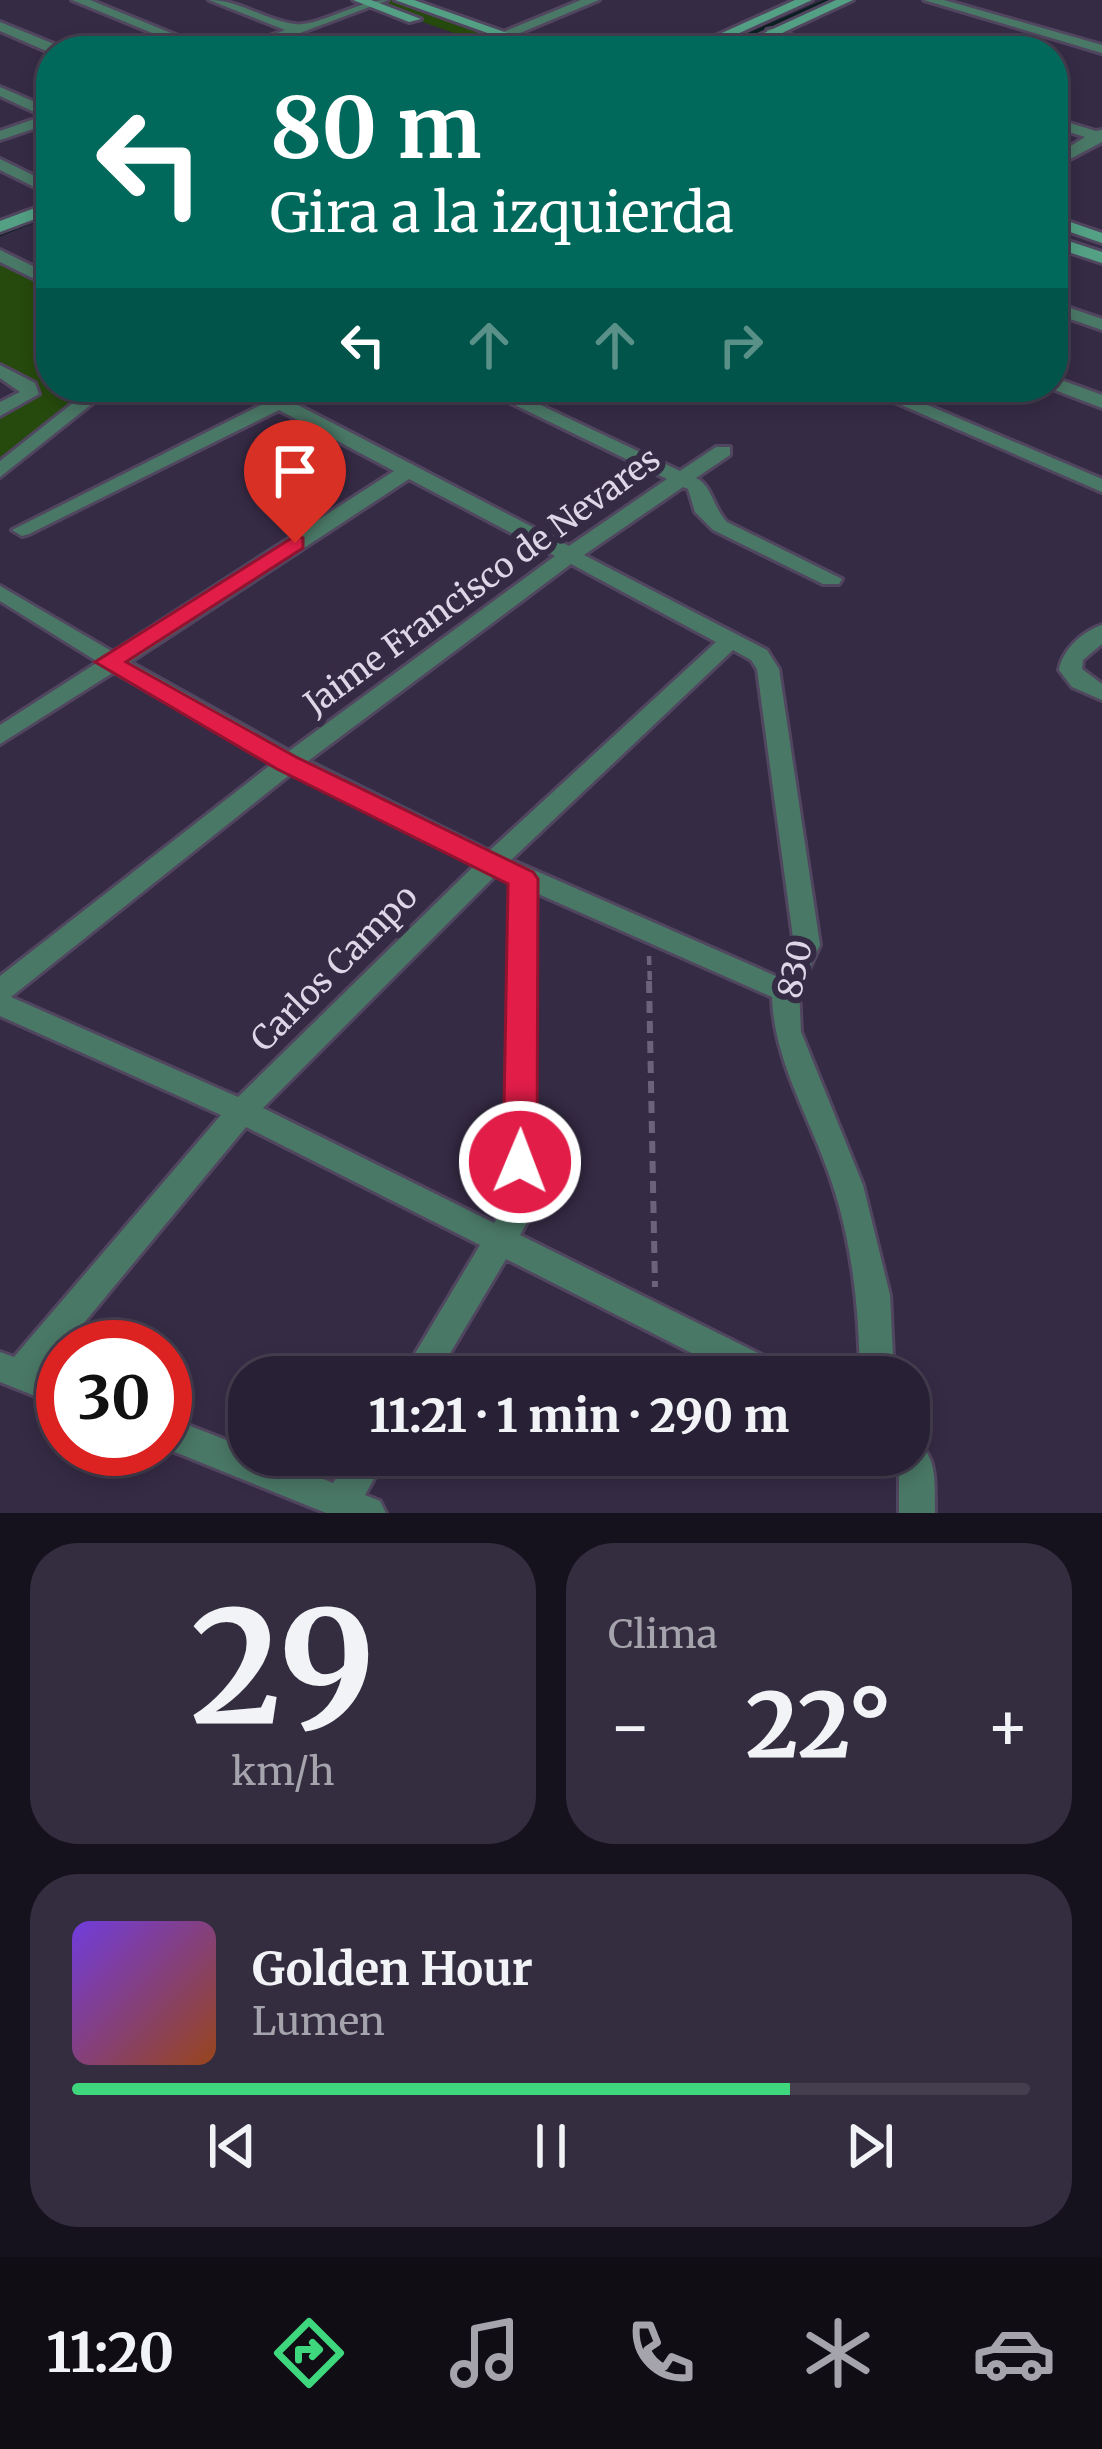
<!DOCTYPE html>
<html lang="es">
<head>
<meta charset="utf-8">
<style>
  :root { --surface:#282034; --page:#342d40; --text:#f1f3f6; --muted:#a5a3ac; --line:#443e4f; --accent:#3fd77d }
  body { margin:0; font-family:Merriweather,serif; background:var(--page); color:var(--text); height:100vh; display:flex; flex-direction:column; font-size:45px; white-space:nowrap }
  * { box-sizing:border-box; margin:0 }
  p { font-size:39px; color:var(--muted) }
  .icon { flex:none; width:66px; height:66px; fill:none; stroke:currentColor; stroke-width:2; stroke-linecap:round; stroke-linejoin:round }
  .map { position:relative; height:1513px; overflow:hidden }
  .details { display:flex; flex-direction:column; gap:30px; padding:30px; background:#16121d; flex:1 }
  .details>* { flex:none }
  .hud { position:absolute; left:36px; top:36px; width:1032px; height:366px; border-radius:48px; box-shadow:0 6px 18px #0003,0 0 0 3px var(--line); background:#00695c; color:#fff; overflow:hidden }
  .speed { position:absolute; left:36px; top:1320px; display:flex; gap:24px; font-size:60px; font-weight:700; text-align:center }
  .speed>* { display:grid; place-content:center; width:156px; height:156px; border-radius:50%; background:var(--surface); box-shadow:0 6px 18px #0003,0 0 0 3px var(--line); line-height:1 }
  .speed .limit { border:18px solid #d22; background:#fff; color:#111 }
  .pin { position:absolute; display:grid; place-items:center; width:102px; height:102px; color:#fff; margin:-123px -51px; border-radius:50% 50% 50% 0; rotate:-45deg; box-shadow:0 0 12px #0007 }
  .pin .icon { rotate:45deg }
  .me { position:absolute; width:132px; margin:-66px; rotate:1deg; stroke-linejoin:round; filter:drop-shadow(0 0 9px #0008) }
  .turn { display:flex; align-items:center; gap:42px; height:252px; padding:0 36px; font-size:54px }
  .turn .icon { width:156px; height:156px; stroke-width:2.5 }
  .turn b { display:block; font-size:84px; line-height:102px }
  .lanes { display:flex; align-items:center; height:114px; padding:0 36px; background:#0003; justify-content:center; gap:60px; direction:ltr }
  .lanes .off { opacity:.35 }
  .big { font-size:90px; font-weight:800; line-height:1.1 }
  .details .widget { flex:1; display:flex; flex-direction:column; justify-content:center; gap:18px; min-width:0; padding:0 42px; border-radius:48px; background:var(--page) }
  .details .dial { align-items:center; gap:0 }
  .dial b { font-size:156px; line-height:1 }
  .song { display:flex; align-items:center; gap:36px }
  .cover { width:144px; height:144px; border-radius:18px; background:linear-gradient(135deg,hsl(260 70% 55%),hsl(20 70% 35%)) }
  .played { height:12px; border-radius:6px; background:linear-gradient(90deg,var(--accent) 75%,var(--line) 75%) }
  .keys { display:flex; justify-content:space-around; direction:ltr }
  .heat { display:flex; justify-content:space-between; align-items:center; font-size:66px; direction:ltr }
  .details .tiles { flex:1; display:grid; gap:30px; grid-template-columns:1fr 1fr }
  .widget:last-child { grid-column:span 2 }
  .trip { position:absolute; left:228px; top:1356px; width:702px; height:120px; border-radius:48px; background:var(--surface); box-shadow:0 6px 18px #0003,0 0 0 3px var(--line); font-weight:800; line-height:120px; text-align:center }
  .dock { display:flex; height:192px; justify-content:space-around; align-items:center; background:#100d15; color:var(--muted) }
  .dock .icon { width:84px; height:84px }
  .dock .current { color:var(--accent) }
  .dock b { font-size:54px; color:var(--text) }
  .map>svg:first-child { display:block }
  .green { fill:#264a0d }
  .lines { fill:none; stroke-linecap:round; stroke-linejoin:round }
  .stream { stroke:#0b1f21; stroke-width:4.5 }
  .minor-casing { stroke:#51465f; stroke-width:6 }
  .secondary-casing { stroke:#51465f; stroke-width:6 }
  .path-far1 { stroke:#6c637a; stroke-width:4.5; stroke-dasharray:9 6; stroke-linecap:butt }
  .path { stroke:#6c637a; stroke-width:6; stroke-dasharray:12 8; stroke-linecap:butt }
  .minor { fill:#4a7866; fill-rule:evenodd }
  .secondary { fill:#53a084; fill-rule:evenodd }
  .route { fill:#e11d48; stroke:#92132f; stroke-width:3 }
  .labels { text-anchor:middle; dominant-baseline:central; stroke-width:12; stroke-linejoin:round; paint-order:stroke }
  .street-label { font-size:33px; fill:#dcd6e7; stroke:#362b45 }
</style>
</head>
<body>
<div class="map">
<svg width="1102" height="1513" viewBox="0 0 1102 1513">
  <rect width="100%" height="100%" fill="#362b45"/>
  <path class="green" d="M359,0H401L551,51H506Z
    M0,255L51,282V387H104L0,471V410L30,394L0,370Z"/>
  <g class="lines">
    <path class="stream" d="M712,51L829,0
      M0,234L51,214"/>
    <g class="minor-casing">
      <path id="minor" d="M72,0H90L215,51H196Z
        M209,0C240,0 264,20 294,24C316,28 358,0 388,0L252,51H232L285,30Z
        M581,0H599L508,38L496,35Z
        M924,0H944L1102,45V53Z
        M0,22L64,48L66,51L51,53L0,31Z
        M772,29L834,48L836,51H815L767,36V30Z
        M0,87L51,109V123L0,140V131L43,116L0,96Z
        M1053,118L1096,131L1102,130V142L1053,168V157L1085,137L1053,127Z
        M0,159L51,184V195L0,170Z
        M0,250L51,275V287L0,262Z
        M1053,302L1102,319V330L1053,313Z
        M0,365L35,383L39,394L0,416V402L20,392L0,378Z
        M1053,377L1102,395V408L1047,387H1053Z
        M93,387H113L0,477V461Z
        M240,387H263L280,396L297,387H321L294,403L569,546L667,479L478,387H502L680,471L716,447H730V455L696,478C712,485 713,508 727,522L842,579L839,584H823L713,530L695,512L688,489L683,487L584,555L767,650L779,669L820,945L799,991L801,1032L863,1185L890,1295L894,1377H860C859,1311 853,1246 832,1183C812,1121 774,1063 772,997L536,893L534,1209L520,1235L784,1366L789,1377H739L506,1259L436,1377H401L480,1245L246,1127L45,1370L63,1377V1407L0,1382V1352L14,1357L221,1115L0,1016V976L273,763L114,672L0,744V725L98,662L0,601V586L113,652L394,471L279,410L29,534L22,536L12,530L265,403ZM409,479L555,556L289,751L130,662ZM571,564L716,642L489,851L308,761ZM733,650L751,660L757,669L794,945L778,977L511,860ZM292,773L475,865L238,1097L11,997ZM496,875L510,881L504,1207L494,1223L263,1108Z
        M860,387H885L1102,479V492Z
        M1102,625V644L1083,660L1082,669L1102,684V700L1072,687L1059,670C1062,650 1083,631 1102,625Z
        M165,1416L249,1449V1455H264L333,1483L351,1455H387L365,1495L380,1501L386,1513H326L165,1448Z
        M909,1439C940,1451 934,1485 935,1513H899V1470L891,1455H909Z"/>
    </g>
    <g class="secondary-casing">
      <path id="secondary" d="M353,0H371L421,19L409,22Z
        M395,0H414L558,51H538Z
        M795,0H812L700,51H682Z
        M836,0H853L743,51H725Z
        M51,202V213L0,232V221Z
        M1053,216L1102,233V243L1053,226Z
        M1053,236L1102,252V263L1053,247Z"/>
    </g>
    <path class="path-far1" d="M649,956L650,984"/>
    <path class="path" d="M649,981L655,1287"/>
    <use href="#minor" class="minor"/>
    <use href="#secondary" class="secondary"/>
  </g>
  <path class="route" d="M295,536L303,538V548L126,662L296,757L533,872L538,879L537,1162L532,1172L520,1176L508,1172L503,1162L508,884L277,769L95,662Z"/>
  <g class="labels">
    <g class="street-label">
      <text transform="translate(482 581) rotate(-36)">Jaime Francisco de Nevares</text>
      <text transform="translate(334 968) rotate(-45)">Carlos Campo</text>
      <text transform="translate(795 969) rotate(-78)">830</text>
    </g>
  </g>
</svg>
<div class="speed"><div class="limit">30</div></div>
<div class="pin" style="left:295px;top:543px;background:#d93025"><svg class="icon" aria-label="arrive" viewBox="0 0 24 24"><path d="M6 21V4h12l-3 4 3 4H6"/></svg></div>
<svg class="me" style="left:520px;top:1162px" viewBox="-20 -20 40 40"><circle r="17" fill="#e11d48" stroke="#fff" stroke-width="3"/><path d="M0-11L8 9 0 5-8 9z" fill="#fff"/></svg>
<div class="trip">11:21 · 1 min · 290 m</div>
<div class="hud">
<div class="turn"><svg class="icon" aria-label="left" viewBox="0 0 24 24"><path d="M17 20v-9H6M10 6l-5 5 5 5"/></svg><div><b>80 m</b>Gira a la izquierda</div></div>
<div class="lanes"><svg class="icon" aria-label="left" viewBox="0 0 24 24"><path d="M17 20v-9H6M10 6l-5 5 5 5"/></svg><svg class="icon off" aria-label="ahead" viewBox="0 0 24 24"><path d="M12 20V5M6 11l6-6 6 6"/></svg><svg class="icon off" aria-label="ahead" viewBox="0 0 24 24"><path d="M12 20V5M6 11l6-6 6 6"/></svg><svg class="icon off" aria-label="right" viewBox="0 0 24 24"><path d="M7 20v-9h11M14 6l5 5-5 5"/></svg></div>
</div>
</div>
<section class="details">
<div class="tiles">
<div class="widget dial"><b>29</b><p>km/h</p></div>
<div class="widget"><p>Clima</p>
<div class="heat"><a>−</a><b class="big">22°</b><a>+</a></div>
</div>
<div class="widget">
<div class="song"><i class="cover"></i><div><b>Golden Hour</b><p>Lumen</p></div></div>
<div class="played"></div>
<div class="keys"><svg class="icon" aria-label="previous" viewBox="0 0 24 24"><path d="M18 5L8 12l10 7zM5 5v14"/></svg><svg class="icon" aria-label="pause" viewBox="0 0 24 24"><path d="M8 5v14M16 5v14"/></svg><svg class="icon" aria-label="next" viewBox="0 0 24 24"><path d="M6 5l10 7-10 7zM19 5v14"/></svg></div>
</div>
</div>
</section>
<nav class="dock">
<b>11:20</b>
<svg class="icon current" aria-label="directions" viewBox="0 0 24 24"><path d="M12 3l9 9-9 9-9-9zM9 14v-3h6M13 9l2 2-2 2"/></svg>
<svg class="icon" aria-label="music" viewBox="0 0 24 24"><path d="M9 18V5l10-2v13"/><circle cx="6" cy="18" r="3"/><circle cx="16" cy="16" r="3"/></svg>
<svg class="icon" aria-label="phone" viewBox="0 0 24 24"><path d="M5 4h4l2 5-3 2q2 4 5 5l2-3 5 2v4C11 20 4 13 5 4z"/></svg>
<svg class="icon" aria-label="climate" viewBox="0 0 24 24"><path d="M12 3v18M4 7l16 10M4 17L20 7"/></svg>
<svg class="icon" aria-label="car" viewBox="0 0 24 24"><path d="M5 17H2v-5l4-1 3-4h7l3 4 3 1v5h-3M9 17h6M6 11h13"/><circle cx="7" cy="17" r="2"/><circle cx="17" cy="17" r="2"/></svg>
</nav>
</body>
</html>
